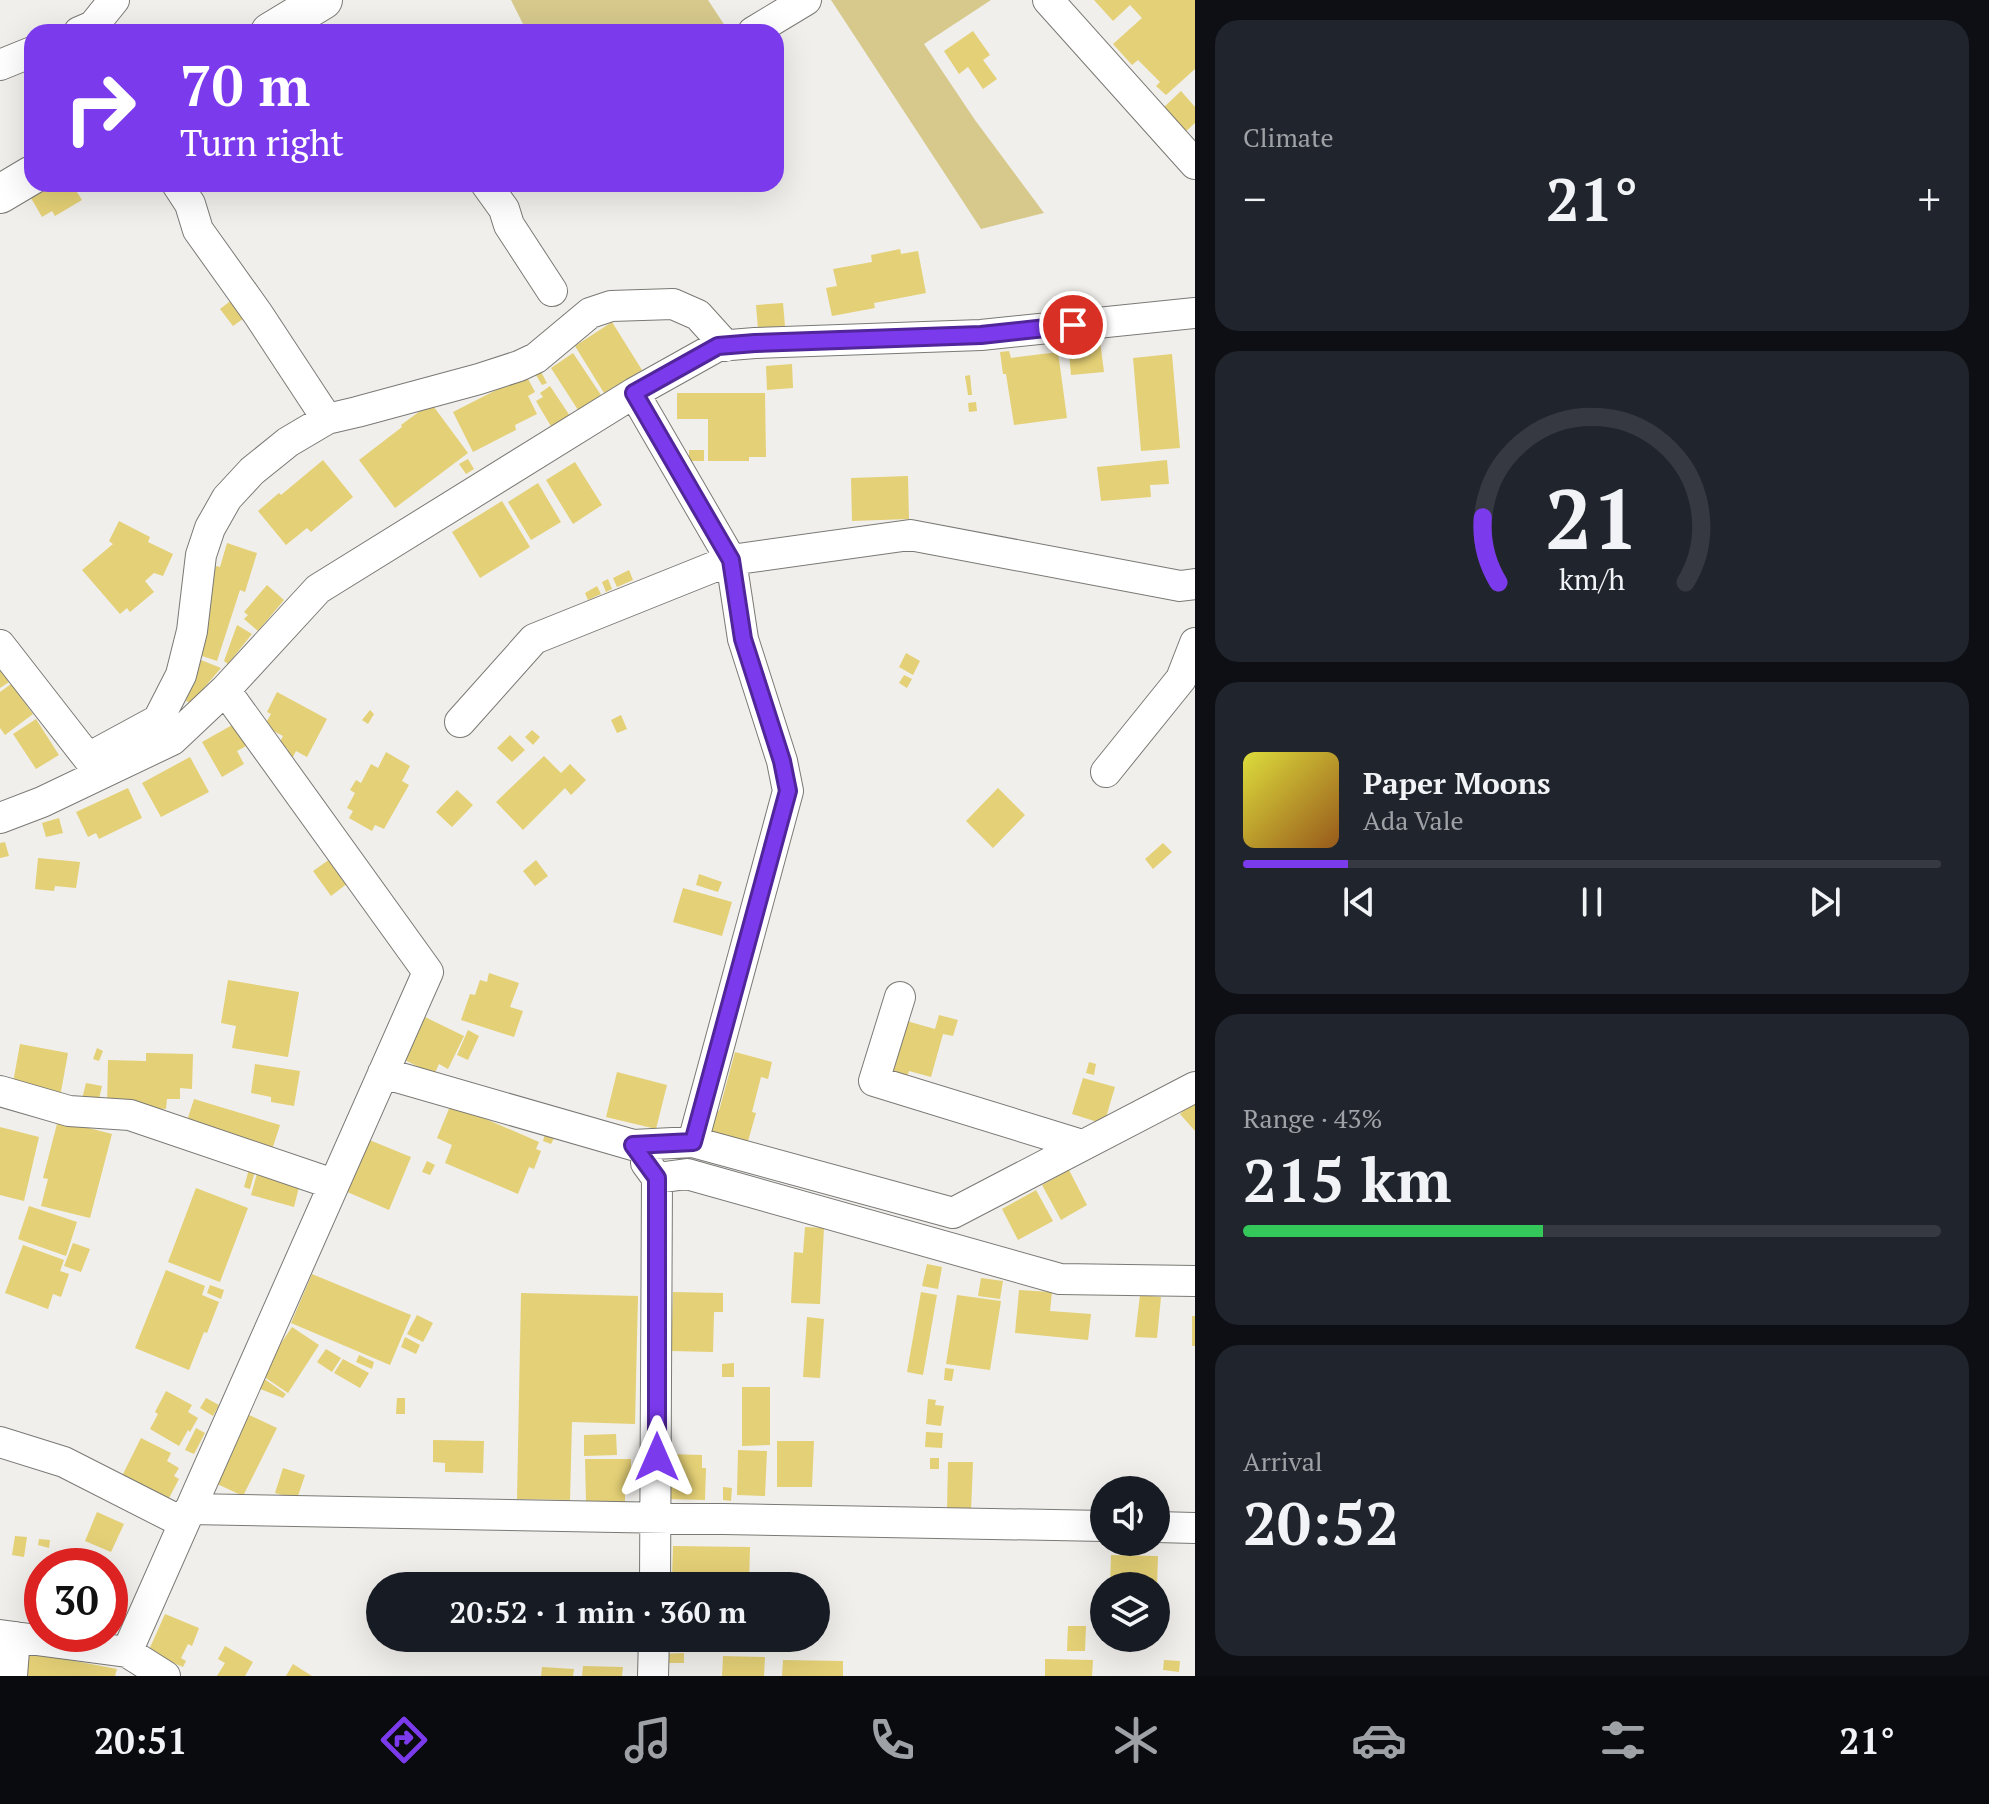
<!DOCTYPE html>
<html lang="en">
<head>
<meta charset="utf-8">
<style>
  :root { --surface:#171b24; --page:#20242c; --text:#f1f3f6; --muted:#9ea1a6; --line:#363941; --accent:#7c3aed }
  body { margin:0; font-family:"PT Serif",serif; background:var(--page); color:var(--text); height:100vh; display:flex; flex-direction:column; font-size:30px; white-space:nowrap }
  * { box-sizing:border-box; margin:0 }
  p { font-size:26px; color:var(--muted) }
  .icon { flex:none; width:44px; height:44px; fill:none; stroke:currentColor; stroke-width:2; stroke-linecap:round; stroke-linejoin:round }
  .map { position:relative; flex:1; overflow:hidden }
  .sheet { display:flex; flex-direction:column; gap:20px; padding:20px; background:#0d0f14; width:794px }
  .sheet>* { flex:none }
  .top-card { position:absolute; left:24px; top:24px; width:760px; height:168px; border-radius:24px; box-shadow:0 8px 32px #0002; background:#7c3aed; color:#fff; overflow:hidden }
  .buttons { position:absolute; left:1090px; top:1476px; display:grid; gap:16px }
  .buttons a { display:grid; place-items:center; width:80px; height:80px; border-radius:50%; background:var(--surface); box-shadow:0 8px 32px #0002; font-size:40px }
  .speed { position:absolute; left:24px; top:1548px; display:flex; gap:16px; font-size:40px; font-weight:700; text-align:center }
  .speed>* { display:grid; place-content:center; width:104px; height:104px; border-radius:50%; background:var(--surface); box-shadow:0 8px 32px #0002; line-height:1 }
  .speed .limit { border:12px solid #d22; background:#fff; color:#111 }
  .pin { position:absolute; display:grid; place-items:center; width:68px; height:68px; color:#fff; margin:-34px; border:4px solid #fff; border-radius:50%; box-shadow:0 2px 8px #0007 }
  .me { position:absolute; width:88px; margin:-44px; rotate:0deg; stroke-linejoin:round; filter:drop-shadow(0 0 6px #0008) }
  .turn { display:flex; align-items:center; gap:28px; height:168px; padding:0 24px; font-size:36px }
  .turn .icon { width:104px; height:104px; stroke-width:2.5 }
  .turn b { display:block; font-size:56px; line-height:68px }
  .big { font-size:60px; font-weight:600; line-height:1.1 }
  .sheet .widget { flex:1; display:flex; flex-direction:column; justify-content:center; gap:12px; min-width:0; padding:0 28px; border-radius:24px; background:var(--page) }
  .sheet .dial { align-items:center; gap:0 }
  .dial svg { height:208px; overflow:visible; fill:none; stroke:var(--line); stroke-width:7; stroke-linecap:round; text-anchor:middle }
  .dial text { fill:var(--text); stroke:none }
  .song { display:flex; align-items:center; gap:24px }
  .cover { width:96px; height:96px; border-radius:12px; background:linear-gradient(135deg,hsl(60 70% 55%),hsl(30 70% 35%)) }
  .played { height:8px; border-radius:4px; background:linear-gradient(90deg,var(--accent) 15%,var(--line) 15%) }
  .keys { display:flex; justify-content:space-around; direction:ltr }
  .heat { display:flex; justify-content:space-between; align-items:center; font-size:44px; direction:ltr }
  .charge { height:12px; border-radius:6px; background:linear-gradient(90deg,#34c759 43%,var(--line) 0) }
  .trip { position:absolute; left:366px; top:1572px; width:464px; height:80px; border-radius:40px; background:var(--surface); box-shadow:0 8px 32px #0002; font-weight:600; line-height:80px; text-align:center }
  .tabs { display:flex; height:128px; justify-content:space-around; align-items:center; background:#090b0e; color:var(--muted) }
  .tabs .icon { width:56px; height:56px }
  .tabs .current { color:var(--accent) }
  .tabs b { font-size:36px; color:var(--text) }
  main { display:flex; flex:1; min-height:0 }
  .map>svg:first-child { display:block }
  .green { fill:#d7c98c }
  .building { fill:#e4d076 }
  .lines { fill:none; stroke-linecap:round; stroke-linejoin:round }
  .minor-casing { stroke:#7a7975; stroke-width:32 }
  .tertiary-casing { stroke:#7a7975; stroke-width:40 }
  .minor { stroke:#fff; stroke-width:30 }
  .tertiary { stroke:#fff; stroke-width:38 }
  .route-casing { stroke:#51269a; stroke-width:20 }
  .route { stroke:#7c3aed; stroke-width:14 }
</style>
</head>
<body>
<main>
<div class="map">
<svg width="1195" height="1676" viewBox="0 0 1195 1676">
  <rect width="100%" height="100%" fill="#f0efeb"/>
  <path class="green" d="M511,0H708L729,32H527Z
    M831,0H991L924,44L975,120L1044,213L981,229Z"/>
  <path class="building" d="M1094,0H1195V69L1166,95L1156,86L1160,82L1138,60L1132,65L1113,44L1142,18L1130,5L1113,21Z
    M973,31L990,55L983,60L997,79L983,89L968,67L959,74L944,51Z
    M1181,91L1195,107V123L1182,135L1160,111Z
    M56,184H84L75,189L82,200L55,216L52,211L42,217L31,198Z
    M900,249L901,254L918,251L926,293L874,303L875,308L832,316L826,288L837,286L833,269L872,262L871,255Z
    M233,299L247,316L233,326L220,309Z
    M783,303L785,326L758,329L756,305Z
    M612,322L642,370L604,393L575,346Z
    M1100,341L1104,372L1071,375L1068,344Z
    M1009,351L1011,358L1058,352L1067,418L1014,425L1006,374H1003L1000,352Z
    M573,353L601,395L578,410L551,368Z
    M1172,354L1180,448L1141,451L1133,358Z
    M792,364L793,388L767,390L766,366Z
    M541,372L547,383L542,385L536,375Z
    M526,375L535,392L528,396L537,414L515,425L516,430L473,452L453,412Z
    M970,375L972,395H968L965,376Z
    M550,386L570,416L552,428L536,401L543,397L540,393Z
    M677,393H765L766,457H749V461H708V419H677Z
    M976,402L977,411L969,412L968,403Z
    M431,403L468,453L395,508L359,460L402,427L401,425Z
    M689,450H704V461H689Z
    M468,459L474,469L466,474L459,464Z
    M323,460L353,497L311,532L307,528L286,545L258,511L279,493L281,495Z
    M1167,460L1169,484L1150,485L1151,497L1101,501L1097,467Z
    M575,462L602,505L573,524L546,480Z
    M908,476L909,519L852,521L851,478Z
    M538,483L561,522L531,540L508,502Z
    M502,501L530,547L480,578L452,532Z
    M119,521L150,537L148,542L173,554L163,576L154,573L145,581L154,592L130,612L127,608L120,614L82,570L113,544L109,541Z
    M227,543L257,553L245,592L240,590L217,661L196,654L198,623L216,566L220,567Z
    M629,570L633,580L617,587L613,578Z
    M608,579L612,589L606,592L602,582Z
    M267,585L284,600L258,631L244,619L248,615L244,612Z
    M597,586L601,594L588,600L585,593Z
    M237,625L252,634L228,664L224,661Z
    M906,653L920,661L913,675L899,667Z
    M196,658L221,668L191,703L186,701Z
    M0,670L9,682L0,688Z
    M904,675L912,679L907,688L899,683Z
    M11,684L33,714L5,735L0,728V692Z
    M277,692L327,719L307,757L296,751L293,757L286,753L288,749L279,744L283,736L264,726L271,714L267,712Z
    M370,710L374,714L368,724L362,720Z
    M621,715L627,729L617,733L611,720Z
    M36,719L59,755L36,769L13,734Z
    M234,724L246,746L237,751L244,764L222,777L202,742Z
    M532,730L540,737L533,745L525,737Z
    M510,735L525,750L512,762L497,748Z
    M386,752L410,766L402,781L409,785L384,829L375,825L372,831L349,818L353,811L347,808L355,793L350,790L356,780L361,783L371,764L378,768Z
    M544,756L561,773L570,764L586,780L571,795L565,788L523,830L496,802Z
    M190,757L209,792L161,817L142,783Z
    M128,788L142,818L99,839L96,833L88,837L76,812Z
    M998,788L1025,815L993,848L966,821Z
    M457,790L473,805L452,827L436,812Z
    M59,818L63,833L46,837L42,823Z
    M5,842L9,856L0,858V843Z
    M1163,843L1172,852L1153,869L1145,859Z
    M38,858L80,862L76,888L55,886L54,891L35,889Z
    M330,859L348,883L331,896L313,871Z
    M536,860L548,876L535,886L523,871Z
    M699,874L722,882L718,892L696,885Z
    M683,888L732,902L722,936L673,922Z
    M489,973L519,983L510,1007L523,1011L514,1037L461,1020L470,994L475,995L480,980L487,982Z
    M228,980L299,992L288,1057L232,1048L236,1026L221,1023Z
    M939,1015L958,1020L953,1036L943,1034L931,1077L909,1071L905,1084L886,1079L903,1020L935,1029Z
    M423,1016L464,1036L448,1069L439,1064L434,1075L405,1060L416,1036L414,1034Z
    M468,1030L479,1036L468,1060L457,1055Z
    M20,1044L68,1053L60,1097L12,1088Z
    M97,1048L103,1051L99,1061L93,1059Z
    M735,1052L772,1062L768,1079L761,1077L752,1112L756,1113L746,1148L706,1135L713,1109L719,1111Z
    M146,1053L193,1054L192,1089L180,1088V1099H167L166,1109L107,1107L108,1060L146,1061Z
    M1089,1062L1096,1064L1094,1075L1086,1073Z
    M255,1064L300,1071L294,1106L271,1102V1097L251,1093Z
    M617,1072L667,1085L656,1129L606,1117Z
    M1083,1078L1115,1087L1104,1124L1072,1114Z
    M86,1083L102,1086L98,1103L82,1099Z
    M194,1099L280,1125L272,1150L186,1124Z
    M1195,1100V1131L1180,1114Z
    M451,1104L539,1142L536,1149L541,1151L534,1169L529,1167L518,1194L445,1163L452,1145L437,1138Z
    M58,1120L112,1134L90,1218L41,1206L48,1179L43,1178Z
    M0,1127L39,1137L24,1201L0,1195Z
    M545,1134L554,1138L551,1144L543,1141Z
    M367,1139L411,1157L389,1210L345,1191Z
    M427,1161L435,1165L430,1175L422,1172Z
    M249,1169L255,1171L250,1189L244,1187Z
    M258,1170L300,1183L294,1207L251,1195Z
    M1069,1170L1087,1205L1061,1220L1042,1185Z
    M196,1188L248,1208L220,1282L168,1262Z
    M1036,1190L1053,1221L1018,1240L1002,1209Z
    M29,1206L77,1222L66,1256L18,1239Z
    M805,1227L824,1228L820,1304L791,1303L794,1252L803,1253Z
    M73,1243L90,1249L81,1272L64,1266Z
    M23,1245L64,1260L60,1271L69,1274L61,1297L53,1294L48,1309L5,1293Z
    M927,1264L942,1267L938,1289L922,1286Z
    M166,1270L205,1286L202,1295L219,1302L207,1333L204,1332L189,1370L135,1348Z
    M312,1274L411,1315L390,1365L291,1323Z
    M981,1278L1003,1281L1000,1299L978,1296Z
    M210,1285L224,1290L221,1299L207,1293Z
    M1019,1290L1052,1292L1050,1311L1091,1314L1088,1340L1015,1333Z
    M673,1292L723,1293V1312H714L713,1352L671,1351Z
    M921,1292L937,1295L923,1375L907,1372Z
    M521,1293L638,1296L635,1424L572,1422L570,1500L517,1499Z
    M957,1295L1001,1301L990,1370L946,1364Z
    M1140,1295L1161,1297L1157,1338L1135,1337Z
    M417,1315L433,1323L423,1342L407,1334Z
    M1192,1316H1195V1346H1192Z
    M807,1317L824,1319L820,1378L803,1377Z
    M292,1327L319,1345L288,1393L260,1374Z
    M405,1337L420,1345L416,1354L401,1347Z
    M326,1349L341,1358L332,1372L317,1362Z
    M359,1355L374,1362L372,1369L356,1362Z
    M343,1359L369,1373L360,1388L334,1373Z
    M734,1363V1377H722V1364Z
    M945,1368L954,1369L952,1381L944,1380Z
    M260,1376L286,1394L283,1398L253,1386Z
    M742,1387H770V1445L742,1446Z
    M166,1391L192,1405L188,1412L198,1418L190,1432L188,1430L179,1446L150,1429L158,1414L155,1412Z
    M206,1398L219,1405L213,1416L200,1408Z
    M397,1398H405V1414H396Z
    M928,1399L936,1400L935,1405L944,1406L941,1426L926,1424Z
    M247,1414L277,1428L243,1496L213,1482Z
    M196,1428L205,1433L194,1454L185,1450Z
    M926,1432L943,1433L942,1448L925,1447Z
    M616,1434L617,1455L584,1456V1435Z
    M141,1438L171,1453L167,1461L179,1468L174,1476L179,1479L168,1500L122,1476Z
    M433,1440L484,1441L483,1473L445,1472V1463L433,1462Z
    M777,1441H814L812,1487H777Z
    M738,1450L767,1451L765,1496L737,1495Z
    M669,1454L702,1455V1468H706L705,1500L667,1499Z
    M930,1458H939V1469H930Z
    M585,1459H631V1488H625V1502H586Z
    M948,1462H973L971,1511L947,1510Z
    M283,1468L305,1475L297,1499L275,1493Z
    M723,1487L732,1488L731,1501L723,1500Z
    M97,1512L124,1524L111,1552L85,1541Z
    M15,1536L27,1537L24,1557L12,1555Z
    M39,1539L50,1540L49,1548L38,1545Z
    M673,1546L750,1547L749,1586H685V1577H672Z
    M1111,1555L1158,1556L1157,1586H1110Z
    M1101,1598H1104V1630L1101,1629Z
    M1156,1598L1166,1599L1165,1631H1156Z
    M165,1614L199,1628L192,1646L188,1644L181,1658L186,1661L183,1667L148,1652Z
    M1068,1626H1086L1085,1651H1067Z
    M225,1646L253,1662L245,1676H217L225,1663L218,1659Z
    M33,1653L117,1669L115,1676H23L25,1656Z
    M684,1653V1663H662V1654Z
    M723,1656L765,1657L764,1676H722Z
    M1045,1659L1093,1660L1092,1676H1045Z
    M783,1660L843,1661V1676H782Z
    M1164,1660L1180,1661L1179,1672L1163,1670Z
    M293,1664L312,1676H286Z
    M583,1666L623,1667L622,1676H582Z
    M542,1667L574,1669L573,1676H541Z"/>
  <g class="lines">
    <g class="minor-casing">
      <path id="minor" d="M1048,0L1195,164
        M79,32L93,26L114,0
        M753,32L806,0
        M0,65L32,52
        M177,184L190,204L198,230L258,314L327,419
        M486,184L504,209L509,225L552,291
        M634,393L731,560L743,639L782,761L788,791L693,1142
        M0,645L88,758L158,720L168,735
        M158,720L181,675L192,631L201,555L210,528L227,498L252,471L288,442L327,419L357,412L479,379L519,366L536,358L590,313L611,306L673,304L698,315L726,346
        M460,722L534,639L731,560L910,535L1180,586L1195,584
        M1106,772L1181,679L1195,643
        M0,818L42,802L172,740L225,690L318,589L634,393L718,346L755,343L981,335L1195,313
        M900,997L874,1081L1082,1145
        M383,1073L633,1145L693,1142L953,1213L1195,1087
        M0,1091L69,1111L130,1115L333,1184
        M646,1163L657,1178L655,1586
        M657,1178L687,1174L1060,1279L1195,1281
        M0,1442L64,1462L184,1523
        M190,1509L1104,1526
        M1156,1527L1195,1528
        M0,1635L127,1652L165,1676
        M127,1652L428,972L225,690
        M12,1676L15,1637
        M653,1676L654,1638"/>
    </g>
    <g class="tertiary-casing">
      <path id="tertiary" d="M270,32L323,0
        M0,194L32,175"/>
    </g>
    <use href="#minor" class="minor"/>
    <use href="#tertiary" class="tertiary"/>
  </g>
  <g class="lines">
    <g class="route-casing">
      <path id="route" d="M657,1457V1178L633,1145L693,1142L788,791L782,761L743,639L731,560L634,393L718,346L755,343L981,335L1073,325"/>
    </g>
    <use href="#route" class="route"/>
  </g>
</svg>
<div class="buttons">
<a><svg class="icon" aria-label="sound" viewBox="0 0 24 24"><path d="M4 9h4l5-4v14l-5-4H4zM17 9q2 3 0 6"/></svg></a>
<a><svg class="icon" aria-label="layers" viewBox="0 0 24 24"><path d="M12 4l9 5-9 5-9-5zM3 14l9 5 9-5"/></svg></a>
</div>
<div class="speed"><div class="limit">30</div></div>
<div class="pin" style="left:1073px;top:325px;background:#d93025"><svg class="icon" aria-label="arrive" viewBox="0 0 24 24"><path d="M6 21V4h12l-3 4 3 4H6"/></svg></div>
<svg class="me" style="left:657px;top:1457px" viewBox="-20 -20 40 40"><path d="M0-17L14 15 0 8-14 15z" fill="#7c3aed" stroke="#fff" stroke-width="4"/></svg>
<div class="trip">20:52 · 1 min · 360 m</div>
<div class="top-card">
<div class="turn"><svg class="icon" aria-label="right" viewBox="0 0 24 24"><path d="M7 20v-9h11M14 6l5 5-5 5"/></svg><div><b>70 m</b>Turn right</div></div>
</div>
</div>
<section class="sheet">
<div class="widget"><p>Climate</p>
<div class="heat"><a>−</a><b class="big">21°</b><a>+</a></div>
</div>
<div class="widget dial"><svg viewBox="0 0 100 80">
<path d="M14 69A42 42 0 1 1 86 69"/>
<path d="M14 69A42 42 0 0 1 8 44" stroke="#7c3aed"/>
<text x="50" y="56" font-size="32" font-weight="700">21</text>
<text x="50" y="72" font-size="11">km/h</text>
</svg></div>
<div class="widget">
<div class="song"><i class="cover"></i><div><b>Paper Moons</b><p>Ada Vale</p></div></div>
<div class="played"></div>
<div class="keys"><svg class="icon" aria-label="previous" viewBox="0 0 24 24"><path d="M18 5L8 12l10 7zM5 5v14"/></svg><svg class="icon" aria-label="pause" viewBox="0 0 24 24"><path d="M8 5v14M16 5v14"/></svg><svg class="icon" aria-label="next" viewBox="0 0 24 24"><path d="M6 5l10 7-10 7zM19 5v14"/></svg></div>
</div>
<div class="widget"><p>Range · 43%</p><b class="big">215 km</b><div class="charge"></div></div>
<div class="widget"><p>Arrival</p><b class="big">20:52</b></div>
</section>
</main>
<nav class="tabs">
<b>20:51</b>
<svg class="icon current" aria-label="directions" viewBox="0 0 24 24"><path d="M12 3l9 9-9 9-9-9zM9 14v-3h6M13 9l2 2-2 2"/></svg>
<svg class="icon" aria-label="music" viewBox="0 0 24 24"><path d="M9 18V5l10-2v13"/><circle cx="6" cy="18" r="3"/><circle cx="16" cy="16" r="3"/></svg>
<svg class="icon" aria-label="phone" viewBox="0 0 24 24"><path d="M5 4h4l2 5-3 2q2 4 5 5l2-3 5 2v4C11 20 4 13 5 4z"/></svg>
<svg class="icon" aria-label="climate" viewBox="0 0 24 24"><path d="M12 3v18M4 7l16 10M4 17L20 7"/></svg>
<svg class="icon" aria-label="car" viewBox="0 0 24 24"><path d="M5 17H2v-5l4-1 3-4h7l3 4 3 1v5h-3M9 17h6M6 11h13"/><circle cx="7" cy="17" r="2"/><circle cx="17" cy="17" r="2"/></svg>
<svg class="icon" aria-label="filters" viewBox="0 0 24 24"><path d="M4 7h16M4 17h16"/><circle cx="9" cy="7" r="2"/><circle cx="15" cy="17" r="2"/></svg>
<b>21°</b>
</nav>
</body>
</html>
